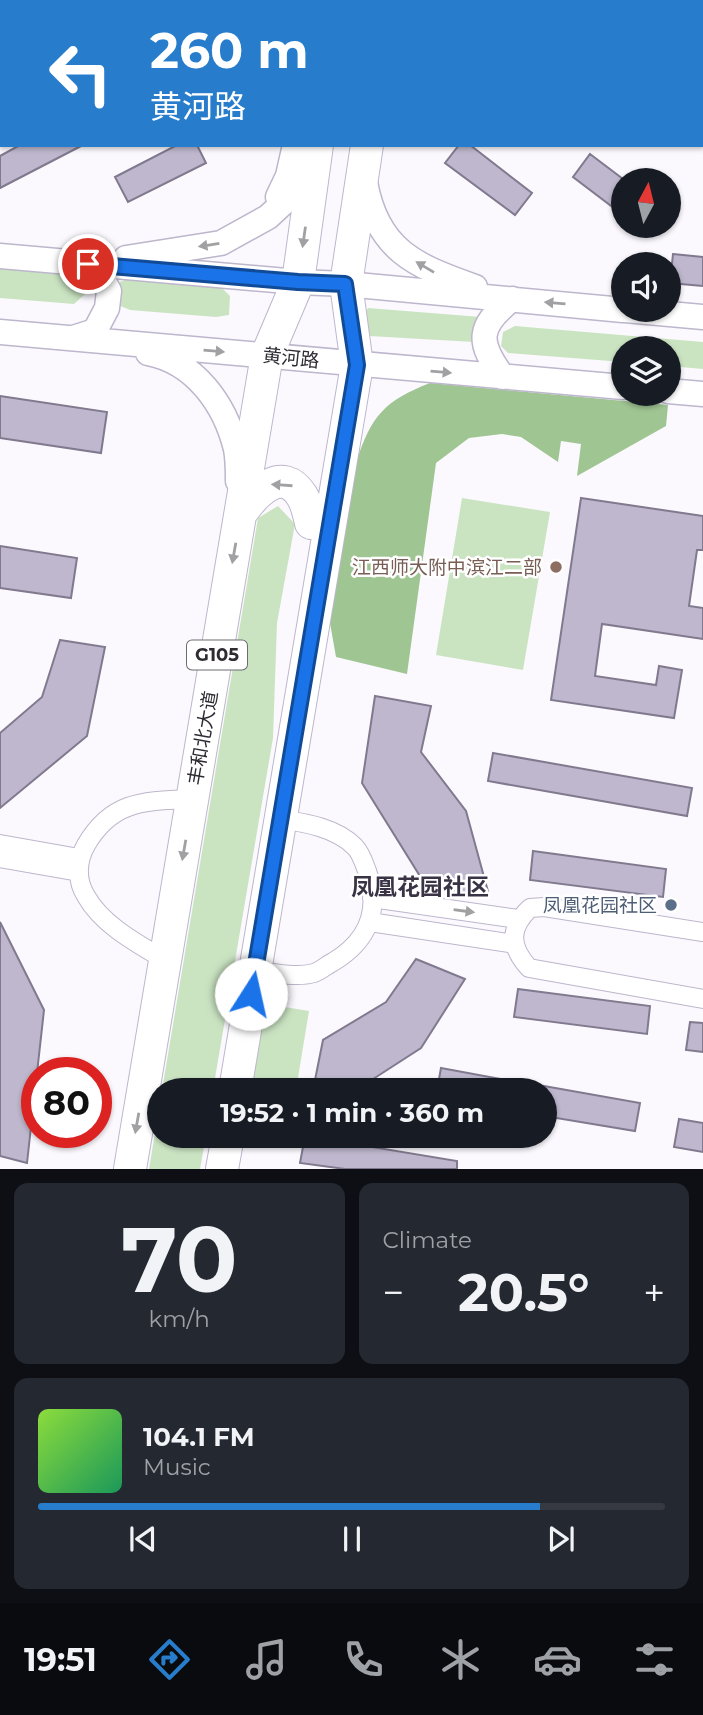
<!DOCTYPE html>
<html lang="en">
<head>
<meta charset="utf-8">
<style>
  :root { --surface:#171b24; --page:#242831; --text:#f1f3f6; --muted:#9ea1a6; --line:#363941; --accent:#277dcb }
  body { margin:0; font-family:Montserrat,"Noto Sans SC",sans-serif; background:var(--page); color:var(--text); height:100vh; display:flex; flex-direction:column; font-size:26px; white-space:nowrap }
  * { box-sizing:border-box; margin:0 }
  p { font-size:23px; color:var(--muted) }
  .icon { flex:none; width:38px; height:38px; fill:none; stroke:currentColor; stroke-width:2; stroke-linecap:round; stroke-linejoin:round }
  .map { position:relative; height:1169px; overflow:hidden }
  .details { display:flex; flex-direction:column; gap:14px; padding:14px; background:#0d0f14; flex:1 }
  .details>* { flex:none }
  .banner { position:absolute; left:0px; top:0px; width:704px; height:147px; box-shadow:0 2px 5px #0004; background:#277dcb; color:#fff; overflow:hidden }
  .needle { width:46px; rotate:7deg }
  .controls { position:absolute; left:611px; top:168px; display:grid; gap:14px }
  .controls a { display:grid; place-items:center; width:70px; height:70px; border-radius:50%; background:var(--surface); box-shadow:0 2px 5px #0004; font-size:35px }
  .speed { position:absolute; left:21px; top:1057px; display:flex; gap:14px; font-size:35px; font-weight:700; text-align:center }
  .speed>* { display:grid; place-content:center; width:91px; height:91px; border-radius:50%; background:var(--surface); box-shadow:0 2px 5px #0004; line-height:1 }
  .speed .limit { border:10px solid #d22; background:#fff; color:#111 }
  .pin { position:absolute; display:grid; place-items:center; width:60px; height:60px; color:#fff; margin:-30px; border:4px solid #fff; border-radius:50%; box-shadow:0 2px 7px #0007 }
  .me { position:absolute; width:77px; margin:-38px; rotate:10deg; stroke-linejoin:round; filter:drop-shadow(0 0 5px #0008) }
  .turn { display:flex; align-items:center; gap:24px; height:147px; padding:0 35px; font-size:32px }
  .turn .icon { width:91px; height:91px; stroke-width:2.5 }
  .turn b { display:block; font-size:49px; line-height:60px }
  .big { font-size:52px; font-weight:700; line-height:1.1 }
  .details .tile { flex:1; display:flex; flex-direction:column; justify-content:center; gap:10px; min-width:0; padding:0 24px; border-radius:14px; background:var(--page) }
  .details .dial { align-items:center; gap:0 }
  .dial b { font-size:91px; line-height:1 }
  .song { display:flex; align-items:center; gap:21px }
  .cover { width:84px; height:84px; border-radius:10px; background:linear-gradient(135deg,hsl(90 70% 55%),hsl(150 70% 35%)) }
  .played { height:7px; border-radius:4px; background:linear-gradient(90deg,var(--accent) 80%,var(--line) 80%) }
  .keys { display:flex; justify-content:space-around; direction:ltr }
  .heat { display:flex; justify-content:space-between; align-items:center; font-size:38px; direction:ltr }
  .details .tiles { flex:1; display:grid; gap:14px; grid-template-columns:1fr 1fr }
  .tile:last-child { grid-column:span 2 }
  .trip { position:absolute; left:147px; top:1078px; width:410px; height:70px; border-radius:35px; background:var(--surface); box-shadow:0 2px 5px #0004; font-weight:700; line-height:70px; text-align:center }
  .dock { display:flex; height:112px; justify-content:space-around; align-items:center; background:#090b0e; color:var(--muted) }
  .dock .icon { width:49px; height:49px }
  .dock .selected { color:var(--accent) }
  .dock b { font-size:32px; color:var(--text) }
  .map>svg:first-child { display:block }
  .green { fill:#cae4c2 }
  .forest { fill:#9fc592 }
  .building { fill:#beb7cd; stroke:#81798e; stroke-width:2 }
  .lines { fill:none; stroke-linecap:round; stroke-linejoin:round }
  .street-casing { stroke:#bdb6cc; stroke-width:20 }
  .secondary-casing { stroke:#bdb6cc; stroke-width:27 }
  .highway-casing { stroke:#bdb6cc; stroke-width:34 }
  .street { stroke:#fff; stroke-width:18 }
  .secondary { stroke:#fff; stroke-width:24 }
  .highway { stroke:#fff; stroke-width:32 }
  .rail-casing { stroke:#4f4c54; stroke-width:8 }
  .rail { stroke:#fff; stroke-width:5; stroke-dasharray:16; stroke-linecap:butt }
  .oneway { fill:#a1a0a3 }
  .route-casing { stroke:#114b97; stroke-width:18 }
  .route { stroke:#1a73e8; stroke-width:12 }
  .education-dot { fill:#8d6e63; stroke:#fff; stroke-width:2.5 }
  .service-dot { fill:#5c6f8a; stroke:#fff; stroke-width:2.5 }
  .labels { text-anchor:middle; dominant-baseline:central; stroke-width:5; stroke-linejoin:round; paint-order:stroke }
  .shield { fill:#fff; stroke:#6d6b70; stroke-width:2 }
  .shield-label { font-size:18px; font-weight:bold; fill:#2e2b33 }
  .street-label { font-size:19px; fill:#2e2b33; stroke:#fff }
  .education-label { font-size:19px; fill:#785e54; stroke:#fff; text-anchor:end }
  .service-label { font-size:19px; fill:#4e5e75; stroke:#fff; text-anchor:end }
  .quarter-label { font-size:23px; font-weight:bold; fill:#3a3345; stroke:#fff }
</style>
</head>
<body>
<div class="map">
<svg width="703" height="1169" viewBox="0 0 703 1169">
  <rect width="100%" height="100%" fill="#fbf9fe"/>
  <path class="green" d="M0,266L79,272L86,281L84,295L74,304L0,298Z
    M129,278L222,288L230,296L229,315L216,317L130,310L118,305L120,282Z
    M368,308L481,317L474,342L369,336L362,333L363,316Z
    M515,326L703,342V369L669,366L668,348H623V362L508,353L501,346L503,332Z
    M462,498L550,512L523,670L436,655Z
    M278,506L295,524L277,623L273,738L213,1090H162L258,518Z
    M261,1003L309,1011L296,1090H246Z
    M159,1109V1136H206L200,1169H149Z"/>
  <path class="forest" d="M430,383L668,405L666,426L577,476L581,444L561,441L558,462L521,437L502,434L469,438L436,463L407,674L336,657L330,623L356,463C371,416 384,401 430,383Z"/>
  <path class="building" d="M20,145H83L0,188V156Z
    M177,145H197L206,163L128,202L115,177Z
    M459,145H470L532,193L515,215L445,163Z
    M590,154L623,179V215L573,177Z
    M673,254L703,257V286L670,283Z
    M0,396L107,412L101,453L0,438Z
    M581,498L703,516V550H697L689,606L703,608V639L602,624L595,676L656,685L659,666L682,670L674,718L551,700Z
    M0,546L77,558L71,598L0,588Z
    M60,640L105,647L87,736L0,808V733L42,697Z
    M375,696L431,706L421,752L466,811L489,895L428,889L362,783Z
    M493,753L692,788L687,816L488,781Z
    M533,851L666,869L663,897L530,880Z
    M0,922L44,1010L27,1163L0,1156Z
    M416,959L465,979L421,1048L370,1081L368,1090H313L323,1040L386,1002Z
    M518,989L650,1006L647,1034L514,1017Z
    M690,1022L703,1023V1052L686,1050Z
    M441,1068L522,1083L521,1090H437Z
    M544,1086L640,1103L635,1131L544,1116Z
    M679,1119L703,1123V1152L674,1147Z
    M305,1136H356L354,1144L457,1161V1169H345L300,1163Z"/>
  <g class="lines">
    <g class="street-casing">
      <path id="street" d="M0,844L79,858
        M0,858L79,872
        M372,898L518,919
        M370,922L515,944
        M703,932L544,907L530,908C509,928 509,946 529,968L703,999
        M165,960C138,944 102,925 86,896C76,880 77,861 86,845C112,800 145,801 192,799
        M255,970C273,973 297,978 314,973C320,971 327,965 333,962C368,941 381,910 367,871C364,863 361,853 355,847C337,828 306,823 281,819"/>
    </g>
    <g class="secondary-casing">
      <path id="secondary" d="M365,182C377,250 415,266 475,287
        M278,197L288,176L295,145
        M0,256L298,282L346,284L623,310
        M126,258L221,243L268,217L295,192L312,164
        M625,310L703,317
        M0,332L623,387
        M73,338L95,331L107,308L109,291L101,277L87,264
        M148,353C195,362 225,404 236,449C238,459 238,471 238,481
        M503,377C477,342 477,327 512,299
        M668,391L703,394"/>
    </g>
    <g class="highway-casing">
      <path id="highway" d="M337,2L338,0
        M389,2V0
        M241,513C255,493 282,464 302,496C307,504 309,514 311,523
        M235,1090L357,365L346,284L367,145
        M130,1169L267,355L298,282L317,145
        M222,1169L228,1136"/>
    </g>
    <use href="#street" class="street"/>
    <use href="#secondary" class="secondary"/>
    <use href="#highway" class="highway"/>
    <g class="rail-casing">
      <path id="rail" d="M43,0L64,2
        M0,10H2
        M702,62L703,63
        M702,78H703"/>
    </g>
    <use href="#rail" class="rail"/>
  </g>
  <defs><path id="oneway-solid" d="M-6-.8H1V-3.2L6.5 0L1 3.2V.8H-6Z" transform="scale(1.75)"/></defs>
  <g class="oneway">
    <use href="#oneway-solid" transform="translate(304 237) rotate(98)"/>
    <use href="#oneway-solid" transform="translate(209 245) rotate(171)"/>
    <use href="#oneway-solid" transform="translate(425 267) rotate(-149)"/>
    <use href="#oneway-solid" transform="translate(555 303) rotate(-175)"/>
    <use href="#oneway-solid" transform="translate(214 351) rotate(5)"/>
    <use href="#oneway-solid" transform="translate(441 372) rotate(5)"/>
    <use href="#oneway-solid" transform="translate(282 485) rotate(-176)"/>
    <use href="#oneway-solid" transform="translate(234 553) rotate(100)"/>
    <use href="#oneway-solid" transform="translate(184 850) rotate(100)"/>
    <use href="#oneway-solid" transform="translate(464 911) rotate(8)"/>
    <use href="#oneway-solid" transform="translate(137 1123) rotate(100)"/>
  </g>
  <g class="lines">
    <g class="route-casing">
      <path id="route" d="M88,264L298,282L345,284L357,365L251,994"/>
    </g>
    <use href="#route" class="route"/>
  </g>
  <circle class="education-dot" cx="556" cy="567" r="7"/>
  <circle class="service-dot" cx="671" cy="905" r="7"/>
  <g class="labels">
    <rect class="shield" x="187" y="640.5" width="60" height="29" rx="5"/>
    <g class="shield-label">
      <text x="217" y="655">G105</text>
    </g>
    <g class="street-label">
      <text transform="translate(291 358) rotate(6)">黄河路</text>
      <text transform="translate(203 738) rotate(-80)">丰和北大道</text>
    </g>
    <g class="education-label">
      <text x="542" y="567">江西师大附中滨江二部</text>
    </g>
    <g class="service-label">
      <text x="657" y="905">凤凰花园社区</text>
    </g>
    <g class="quarter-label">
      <text x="420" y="887">凤凰花园社区</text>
    </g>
  </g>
</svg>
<div class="controls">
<a><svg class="needle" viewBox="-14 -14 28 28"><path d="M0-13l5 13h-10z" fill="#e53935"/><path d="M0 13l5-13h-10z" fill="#9ea1a6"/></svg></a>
<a><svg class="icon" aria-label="sound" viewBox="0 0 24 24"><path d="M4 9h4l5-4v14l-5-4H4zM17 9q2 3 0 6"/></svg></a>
<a><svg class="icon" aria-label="layers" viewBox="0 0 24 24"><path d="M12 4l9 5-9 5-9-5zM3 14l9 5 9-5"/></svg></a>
</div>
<div class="speed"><div class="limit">80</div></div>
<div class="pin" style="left:88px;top:264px;background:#d93025"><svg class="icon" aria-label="arrive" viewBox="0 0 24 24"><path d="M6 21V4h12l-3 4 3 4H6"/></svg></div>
<svg class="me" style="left:251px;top:994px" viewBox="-20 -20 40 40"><circle r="19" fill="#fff"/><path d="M0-13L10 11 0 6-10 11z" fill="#1a73e8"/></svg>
<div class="trip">19:52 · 1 min · 360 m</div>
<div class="banner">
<div class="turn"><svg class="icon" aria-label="left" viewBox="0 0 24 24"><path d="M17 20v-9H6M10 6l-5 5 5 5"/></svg><div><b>260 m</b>黄河路</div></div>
</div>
</div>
<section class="details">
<div class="tiles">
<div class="tile dial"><b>70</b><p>km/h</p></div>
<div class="tile"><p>Climate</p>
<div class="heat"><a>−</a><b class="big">20.5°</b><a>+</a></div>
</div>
<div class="tile">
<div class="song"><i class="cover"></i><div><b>104.1 FM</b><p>Music</p></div></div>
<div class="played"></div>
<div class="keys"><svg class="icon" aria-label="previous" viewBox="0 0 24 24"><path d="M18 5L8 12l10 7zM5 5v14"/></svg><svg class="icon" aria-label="pause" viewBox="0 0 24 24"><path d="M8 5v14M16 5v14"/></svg><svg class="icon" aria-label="next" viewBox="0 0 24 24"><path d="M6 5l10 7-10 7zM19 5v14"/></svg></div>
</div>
</div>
</section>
<nav class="dock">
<b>19:51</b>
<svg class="icon selected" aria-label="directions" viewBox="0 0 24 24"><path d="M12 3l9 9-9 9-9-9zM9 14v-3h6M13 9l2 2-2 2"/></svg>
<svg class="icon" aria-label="music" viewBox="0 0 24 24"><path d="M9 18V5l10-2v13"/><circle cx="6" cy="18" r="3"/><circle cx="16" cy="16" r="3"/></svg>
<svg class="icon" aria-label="phone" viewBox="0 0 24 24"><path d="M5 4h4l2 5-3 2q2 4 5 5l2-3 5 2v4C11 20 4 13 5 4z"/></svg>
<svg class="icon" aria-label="climate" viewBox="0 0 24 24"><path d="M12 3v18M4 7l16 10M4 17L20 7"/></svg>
<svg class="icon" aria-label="car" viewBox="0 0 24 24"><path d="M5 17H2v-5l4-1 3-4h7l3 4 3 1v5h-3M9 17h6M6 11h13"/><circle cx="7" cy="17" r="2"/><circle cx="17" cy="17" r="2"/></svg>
<svg class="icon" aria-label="filters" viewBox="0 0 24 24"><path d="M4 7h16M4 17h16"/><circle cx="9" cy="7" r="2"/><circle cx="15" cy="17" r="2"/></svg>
</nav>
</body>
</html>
